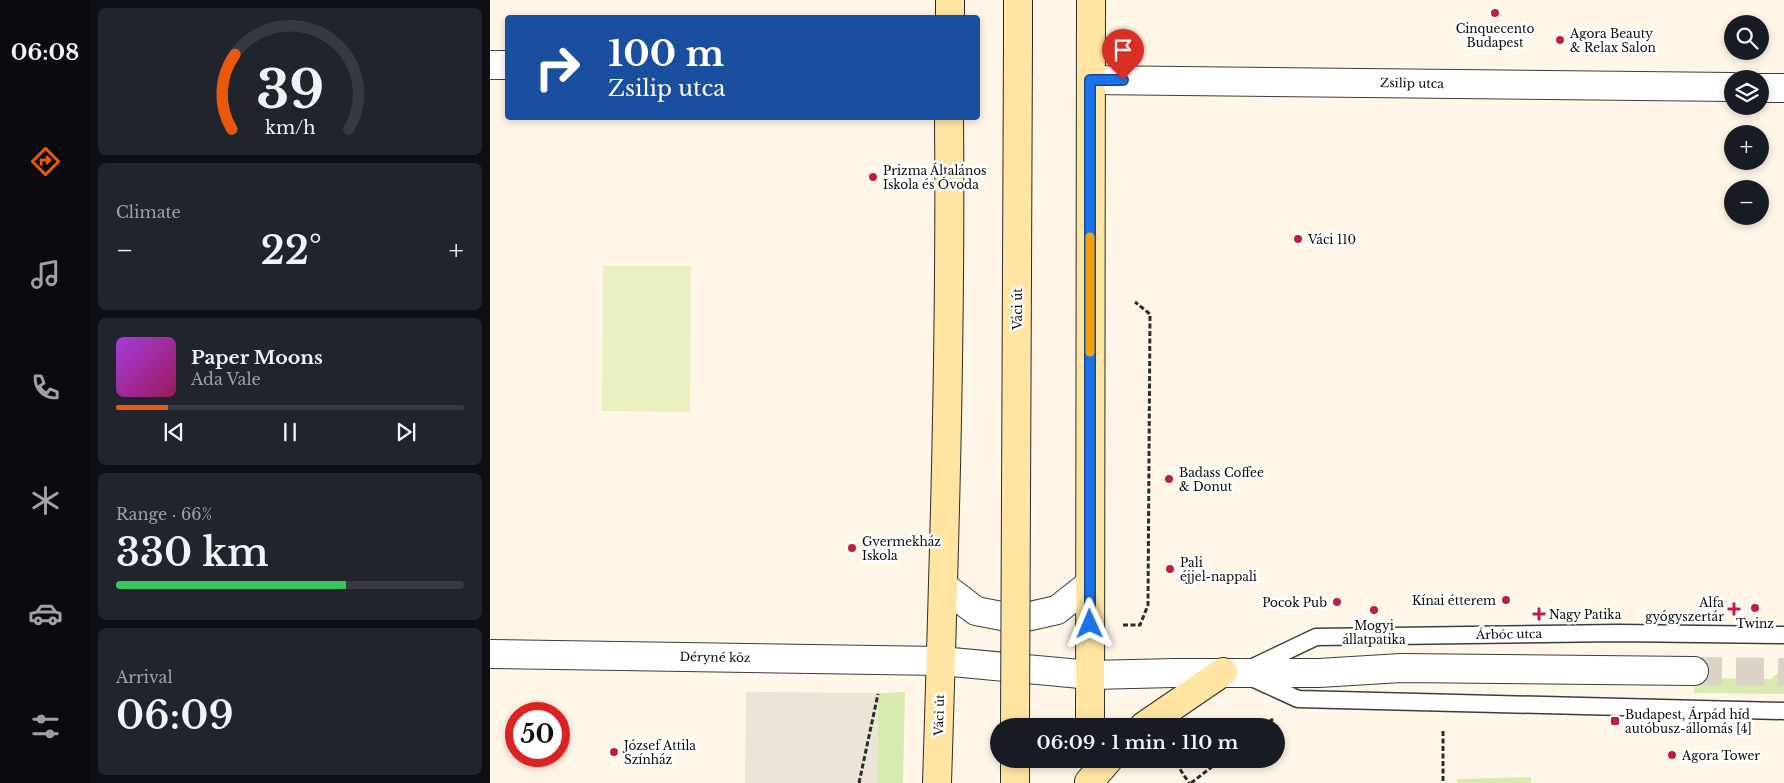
<!DOCTYPE html>
<html lang="en">
<head>
<meta charset="utf-8">
<style>
  :root { --surface:#171b24; --page:#20242c; --text:#f1f3f6; --muted:#9ea1a6; --line:#363941; --accent:#ea580c }
  body { margin:0; font-family:"Libre Baskerville",serif; background:var(--page); color:var(--text); height:100vh; display:flex; flex-direction:column; font-size:19px; white-space:nowrap }
  * { box-sizing:border-box; margin:0 }
  p { font-size:16px; color:var(--muted) }
  .icon { flex:none; width:28px; height:28px; fill:none; stroke:currentColor; stroke-width:2; stroke-linecap:round; stroke-linejoin:round }
  .map { position:relative; flex:1; overflow:hidden }
  .panel { display:flex; flex-direction:column; gap:8px; padding:8px; background:#0d0f14; width:400px }
  .panel>* { flex:none }
  .banner { position:absolute; left:15px; top:15px; width:475px; height:105px; border-radius:5px; box-shadow:0 2px 8px #0003; background:#1a4fa0; color:#fff; overflow:hidden }
  .tools { position:absolute; left:1234px; top:15px; display:grid; gap:10px }
  .tools a { display:grid; place-items:center; width:45px; height:45px; border-radius:50%; background:var(--surface); box-shadow:0 2px 8px #0003; font-size:25px }
  .speed { position:absolute; left:15px; top:702px; display:flex; gap:10px; font-size:25px; font-weight:700; text-align:center }
  .speed>* { display:grid; place-content:center; width:65px; height:65px; border-radius:50%; background:var(--surface); box-shadow:0 2px 8px #0003; line-height:1 }
  .speed .limit { border:8px solid #d22; background:#fff; color:#111 }
  .pin { position:absolute; display:grid; place-items:center; width:42px; height:42px; color:#fff; margin:-51px -21px; border-radius:50% 50% 50% 0; rotate:-45deg; box-shadow:0 0 5px #0007 }
  .pin .icon { rotate:45deg }
  .me { position:absolute; width:55px; margin:-28px; rotate:359deg; stroke-linejoin:round; filter:drop-shadow(0 0 4px #0008) }
  .turn { display:flex; align-items:center; gap:18px; height:105px; padding:0 20px; font-size:22px }
  .turn .icon { width:65px; height:65px; stroke-width:2.5 }
  .turn b { display:block; font-size:35px; line-height:42px }
  .big { font-size:38px; font-weight:600; line-height:1.1 }
  .panel .tile { flex:1; display:flex; flex-direction:column; justify-content:center; gap:8px; min-width:0; padding:0 18px; border-radius:8px; background:var(--page) }
  .panel .dial { align-items:center; gap:0 }
  .dial svg { height:130px; overflow:visible; fill:none; stroke:var(--line); stroke-width:7; stroke-linecap:round; text-anchor:middle }
  .dial text { fill:var(--text); stroke:none }
  .song { display:flex; align-items:center; gap:15px }
  .cover { width:60px; height:60px; border-radius:8px; background:linear-gradient(135deg,hsl(280 70% 55%),hsl(330 70% 35%)) }
  .played { height:5px; border-radius:2px; background:linear-gradient(90deg,var(--accent) 15%,var(--line) 15%) }
  .keys { display:flex; justify-content:space-around; direction:ltr }
  .heat { display:flex; justify-content:space-between; align-items:center; font-size:28px; direction:ltr }
  .charge { height:8px; border-radius:4px; background:linear-gradient(90deg,#34c759 66%,var(--line) 0) }
  .trip { position:absolute; left:500px; top:718px; width:295px; height:50px; border-radius:25px; background:var(--surface); box-shadow:0 2px 8px #0003; font-weight:600; line-height:50px; text-align:center }
  main { display:flex; flex:1; min-height:0 }
  .tabs { display:flex; flex-direction:column; width:90px; justify-content:space-around; align-items:center; background:#090b0e; color:var(--muted) }
  .tabs .icon { width:35px; height:35px }
  .tabs .selected { color:var(--accent) }
  .tabs b { font-size:22px; color:var(--text) }
  .map>svg:first-child { display:block }
  .green { fill:#d9eab1 }
  .pitch { fill:#e9f1c3 }
  .plaza { fill:#ede4d8 }
  .lines { fill:none; stroke-linecap:round; stroke-linejoin:round }
  .street-tunnel { stroke:#dad3c6; stroke-width:28; stroke-dasharray:28 14; stroke-linecap:butt }
  .lane-casing { stroke:#3d3d3d; stroke-width:19 }
  .street-casing { stroke:#3d3d3d; stroke-width:30 }
  .secondary-casing { stroke:#2c2c2c; stroke-width:30 }
  .path { stroke:#2c2c2c; stroke-width:3; stroke-dasharray:5 2.5; stroke-linecap:butt }
  .lane { stroke:#fff; stroke-width:16 }
  .street { stroke:#fff; stroke-width:28 }
  .secondary { stroke:#ffe4a2; stroke-width:28 }
  .secondary-bridge-casing { stroke:#2c2c2c; stroke-width:30; stroke-linecap:butt }
  .secondary-bridge { stroke:#ffe4a2; stroke-width:28 }
  .route-casing { stroke:#114b97; stroke-width:12 }
  .route { stroke:#1a73e8; stroke-width:9 }
  .slow { stroke:#f59e0b; stroke-width:9 }
  .poi-dot { fill:#be1e43; stroke:#fff; stroke-width:2 }
  .labels { text-anchor:middle; dominant-baseline:central; stroke-width:5; stroke-linejoin:round; paint-order:stroke }
  .poi-label { font-size:12px; fill:#0a0a0a; stroke:#fff; text-anchor:start }
  .street-label { font-size:12px; fill:#0a0a0a; stroke:#fff }
</style>
</head>
<body>
<main>
<nav class="tabs">
<b>06:08</b>
<svg class="icon selected" aria-label="directions" viewBox="0 0 24 24"><path d="M12 3l9 9-9 9-9-9zM9 14v-3h6M13 9l2 2-2 2"/></svg>
<svg class="icon" aria-label="music" viewBox="0 0 24 24"><path d="M9 18V5l10-2v13"/><circle cx="6" cy="18" r="3"/><circle cx="16" cy="16" r="3"/></svg>
<svg class="icon" aria-label="phone" viewBox="0 0 24 24"><path d="M5 4h4l2 5-3 2q2 4 5 5l2-3 5 2v4C11 20 4 13 5 4z"/></svg>
<svg class="icon" aria-label="climate" viewBox="0 0 24 24"><path d="M12 3v18M4 7l16 10M4 17L20 7"/></svg>
<svg class="icon" aria-label="car" viewBox="0 0 24 24"><path d="M5 17H2v-5l4-1 3-4h7l3 4 3 1v5h-3M9 17h6M6 11h13"/><circle cx="7" cy="17" r="2"/><circle cx="17" cy="17" r="2"/></svg>
<svg class="icon" aria-label="filters" viewBox="0 0 24 24"><path d="M4 7h16M4 17h16"/><circle cx="9" cy="7" r="2"/><circle cx="15" cy="17" r="2"/></svg>
</nav>
<section class="panel">
<div class="tile dial"><svg viewBox="0 0 100 80">
<path d="M14 69A42 42 0 1 1 86 69"/>
<path d="M14 69A42 42 0 0 1 16 23" stroke="#ea580c"/>
<text x="50" y="56" font-size="32" font-weight="700">39</text>
<text x="50" y="72" font-size="11">km/h</text>
</svg></div>
<div class="tile"><p>Climate</p>
<div class="heat"><a>−</a><b class="big">22°</b><a>+</a></div>
</div>
<div class="tile">
<div class="song"><i class="cover"></i><div><b>Paper Moons</b><p>Ada Vale</p></div></div>
<div class="played"></div>
<div class="keys"><svg class="icon" aria-label="previous" viewBox="0 0 24 24"><path d="M18 5L8 12l10 7zM5 5v14"/></svg><svg class="icon" aria-label="pause" viewBox="0 0 24 24"><path d="M8 5v14M16 5v14"/></svg><svg class="icon" aria-label="next" viewBox="0 0 24 24"><path d="M6 5l10 7-10 7zM19 5v14"/></svg></div>
</div>
<div class="tile"><p>Range · 66%</p><b class="big">330 km</b><div class="charge"></div></div>
<div class="tile"><p>Arrival</p><b class="big">06:09</b></div>
</section>
<div class="map">
<svg width="1294" height="783" viewBox="0 0 1294 783">
  <rect width="100%" height="100%" fill="#fff6e7"/>
  <path class="green" d="M1294,667V694L1204,693V678L1281,679Z
    M415,692L413,783H387L388,693Z
    M1041,777V783H967V779Z"/>
  <path class="pitch" d="M113,266H201L200,412L112,411Z"/>
  <path class="plaza" d="M256,692L388,693L387,783H255Z"/>
  <g class="lines">
    <path class="street-tunnel" d="M1204,671L1294,672"/>
    <g class="lane-casing">
      <path id="lane" d="M761,668L826,637L1129,633L1294,635
        M762,678L808,699L1294,711"/>
    </g>
    <g class="street-casing">
      <path id="street" d="M0,65H18
        M601,80L1242,87
        M1270,88H1294
        M453,586L486,611L527,619L567,610L600,584
        M0,654L451,661L601,675L684,673H829L911,668L1204,671"/>
    </g>
    <g class="secondary-casing">
      <path id="secondary" d="M460,18V0
        M528,42V0
        M600,726L601,0
        M654,726L733,672
        M599,782L619,759
        M447,783C454,561 461,339 459,118
        M525,783V759"/>
    </g>
    <path class="path" d="M633,625H650L658,605L660,314L645,302
      M773,726L783,719
      M953,731V783
      M686,763L699,783
      M369,783L388,694
      M701,783L732,759"/>
    <use href="#lane" class="lane"/>
    <use href="#street" class="street"/>
    <use href="#secondary" class="secondary"/>
    <g class="secondary-bridge-casing">
      <path id="secondary-bridge" d="M525,726L528,42"/>
    </g>
    <use href="#secondary-bridge" class="secondary-bridge"/>
  </g>
  <g class="lines">
    <g class="route-casing">
      <path id="route" d="M600,624V80H633"/>
    </g>
    <use href="#route" class="route"/>
    <path class="slow" d="M600,352V237"/>
  </g>
  <g class="poi-dot">
    <circle cx="1005" cy="13" r="5"/>
    <circle cx="1070" cy="40" r="5"/>
    <circle cx="383" cy="177" r="5"/>
    <circle cx="808" cy="239" r="5"/>
    <circle cx="679" cy="479" r="5"/>
    <circle cx="362" cy="548" r="5"/>
    <circle cx="680" cy="569" r="5"/>
    <circle cx="1016" cy="600" r="5"/>
    <circle cx="847" cy="602" r="5"/>
    <circle cx="1265" cy="608" r="5"/>
    <path d="M1241.5 601.5h5v5h5v5h-5v5h-5v-5h-5v-5h5z"/>
    <circle cx="884" cy="610" r="5"/>
    <path d="M1046.5 606.5h5v5h5v5h-5v5h-5v-5h-5v-5h5z"/>
    <rect x="1120" y="716" width="10" height="10" rx="2.5"/>
    <circle cx="124" cy="752" r="5"/>
    <circle cx="1182" cy="755" r="5"/>
  </g>
  <g class="labels">
    <g class="poi-label">
      <text x="1005" y="28" text-anchor="middle">Cinquecento<tspan x="1005" dy="14">Budapest</tspan></text>
      <text x="1080" y="33">Agora Beauty<tspan x="1080" dy="14">&amp; Relax Salon</tspan></text>
      <text x="393" y="170">Prizma Általános<tspan x="393" dy="14">Iskola és Óvoda</tspan></text>
      <text x="818" y="239">Váci 110</text>
      <text x="689" y="472">Badass Coffee<tspan x="689" dy="14">&amp; Donut</tspan></text>
      <text x="372" y="541">Gyermekház<tspan x="372" dy="14">Iskola</tspan></text>
      <text x="690" y="562">Pali<tspan x="690" dy="14">éjjel-nappali</tspan></text>
      <text x="1006" y="600" text-anchor="end">Kínai étterem</text>
      <text x="837" y="602" text-anchor="end">Pocok Pub</text>
      <text x="1234" y="602" text-anchor="end">Alfa<tspan x="1234" dy="14">gyógyszertár</tspan></text>
      <text x="1059" y="614">Nagy Patika</text>
      <text x="1265" y="623" text-anchor="middle">Twinz</text>
      <text x="884" y="625" text-anchor="middle">Mogyi<tspan x="884" dy="14">állatpatika</tspan></text>
      <text x="1135" y="714">Budapest, Árpád híd<tspan x="1135" dy="14">autóbusz-állomás [4]</tspan></text>
      <text x="134" y="745">József Attila<tspan x="134" dy="14">Színház</tspan></text>
      <text x="1192" y="755">Agora Tower</text>
    </g>
    <g class="street-label">
      <text transform="translate(922 83) rotate(1)">Zsilip utca</text>
      <text transform="translate(527 309) rotate(-90)">Váci út</text>
      <text transform="translate(1019 634) rotate(-1)">Árbóc utca</text>
      <text transform="translate(225 657) rotate(1)">Déryné köz</text>
      <text transform="translate(449 715) rotate(-88)">Váci út</text>
    </g>
  </g>
</svg>
<div class="tools">
<a><svg class="icon" aria-label="search" viewBox="0 0 24 24"><circle cx="10" cy="10" r="6"/><path d="M15 15l6 6"/></svg></a>
<a><svg class="icon" aria-label="layers" viewBox="0 0 24 24"><path d="M12 4l9 5-9 5-9-5zM3 14l9 5 9-5"/></svg></a>
<a>+</a>
<a>−</a>
</div>
<div class="speed"><div class="limit">50</div></div>
<div class="pin" style="left:633px;top:80px;background:#d93025"><svg class="icon" aria-label="arrive" viewBox="0 0 24 24"><path d="M6 21V4h12l-3 4 3 4H6"/></svg></div>
<svg class="me" style="left:600px;top:624px" viewBox="-20 -20 40 40"><path d="M0-17L14 15 0 8-14 15z" fill="#1a73e8" stroke="#fff" stroke-width="4"/></svg>
<div class="trip">06:09 · 1 min · 110 m</div>
<div class="banner">
<div class="turn"><svg class="icon" aria-label="right" viewBox="0 0 24 24"><path d="M7 20v-9h11M14 6l5 5-5 5"/></svg><div><b>100 m</b>Zsilip utca</div></div>
</div>
</div>
</main>
</body>
</html>
